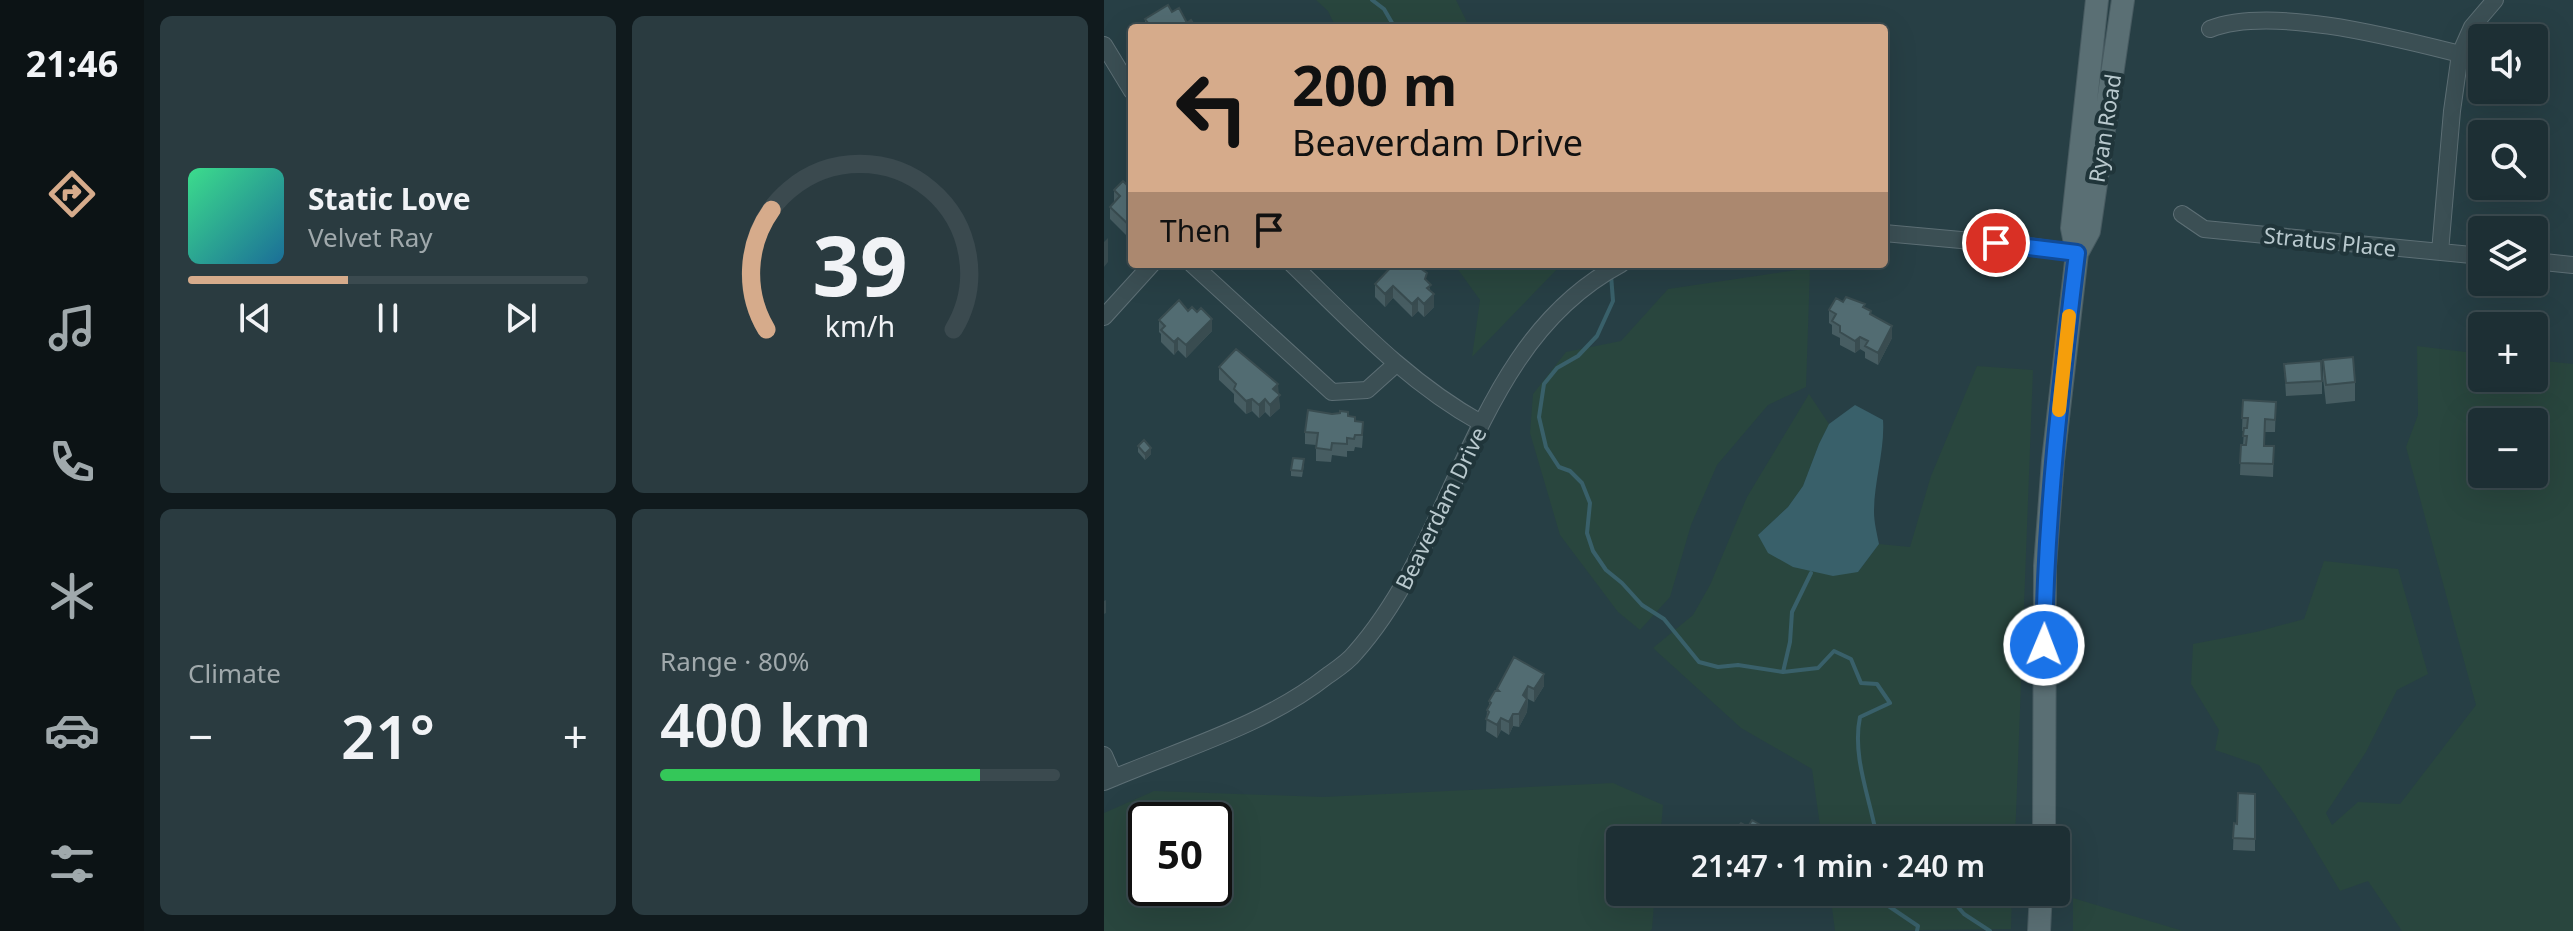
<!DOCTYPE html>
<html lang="en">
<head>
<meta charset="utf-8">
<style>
  :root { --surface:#1d2f34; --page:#2a3b40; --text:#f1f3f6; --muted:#a0a9ac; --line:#3b4a4f; --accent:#d6ab8b }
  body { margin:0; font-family:"Noto Sans",sans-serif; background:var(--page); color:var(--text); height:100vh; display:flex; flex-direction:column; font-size:30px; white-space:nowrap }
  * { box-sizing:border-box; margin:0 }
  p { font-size:26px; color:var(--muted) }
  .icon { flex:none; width:44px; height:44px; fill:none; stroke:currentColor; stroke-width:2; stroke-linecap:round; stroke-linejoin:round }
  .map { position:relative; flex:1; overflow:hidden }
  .panel { display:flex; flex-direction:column; gap:16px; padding:16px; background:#101a1d; width:960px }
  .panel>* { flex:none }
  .hud { position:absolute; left:24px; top:24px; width:760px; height:244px; border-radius:8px; box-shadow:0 8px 32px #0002,0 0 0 2px var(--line); background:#d6ab8b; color:#111; overflow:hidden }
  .controls { position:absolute; left:1364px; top:24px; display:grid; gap:16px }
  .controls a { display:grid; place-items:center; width:80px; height:80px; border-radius:8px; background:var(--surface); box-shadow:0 8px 32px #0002,0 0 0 2px var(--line); font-size:40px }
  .speed { position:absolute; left:24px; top:802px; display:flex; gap:16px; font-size:40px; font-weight:700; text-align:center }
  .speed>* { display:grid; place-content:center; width:104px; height:104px; border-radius:50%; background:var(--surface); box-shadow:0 8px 32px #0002,0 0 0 2px var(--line); line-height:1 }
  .speed .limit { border:4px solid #111; border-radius:12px; background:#fff; color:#111 }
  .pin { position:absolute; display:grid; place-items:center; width:68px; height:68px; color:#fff; margin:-34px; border:4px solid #fff; border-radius:50%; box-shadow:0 2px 8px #0007 }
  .me { position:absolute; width:88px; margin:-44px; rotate:1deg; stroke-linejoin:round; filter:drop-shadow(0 0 6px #0008) }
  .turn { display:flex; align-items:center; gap:28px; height:168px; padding:0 32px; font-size:36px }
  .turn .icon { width:104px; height:104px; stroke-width:2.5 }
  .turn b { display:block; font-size:56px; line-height:68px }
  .then { display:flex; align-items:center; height:76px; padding:0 32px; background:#0003; gap:16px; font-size:30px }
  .big { font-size:60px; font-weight:600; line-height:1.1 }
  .panel .widget { flex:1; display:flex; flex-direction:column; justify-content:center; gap:12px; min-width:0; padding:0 28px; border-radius:12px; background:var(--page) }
  .panel .dial { align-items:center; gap:0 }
  .dial svg { height:208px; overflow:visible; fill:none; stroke:var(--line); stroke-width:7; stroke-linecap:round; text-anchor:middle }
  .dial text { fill:var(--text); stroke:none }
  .song { display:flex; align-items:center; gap:24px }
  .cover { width:96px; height:96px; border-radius:12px; background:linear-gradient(135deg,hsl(150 70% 55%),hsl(200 70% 35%)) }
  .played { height:8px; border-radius:4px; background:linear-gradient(90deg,var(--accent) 40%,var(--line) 40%) }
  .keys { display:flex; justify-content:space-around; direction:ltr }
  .heat { display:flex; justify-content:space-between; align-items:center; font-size:44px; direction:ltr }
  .charge { height:12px; border-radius:6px; background:linear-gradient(90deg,#34c759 80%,var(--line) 0) }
  .panel .tiles { flex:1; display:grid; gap:16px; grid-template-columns:repeat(2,1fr) }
  .trip { position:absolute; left:502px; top:826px; width:464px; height:80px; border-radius:8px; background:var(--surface); box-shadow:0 8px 32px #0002,0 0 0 2px var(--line); font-weight:600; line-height:80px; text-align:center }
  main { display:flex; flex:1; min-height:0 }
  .dock { display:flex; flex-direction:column; width:144px; justify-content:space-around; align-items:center; background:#0c1315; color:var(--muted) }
  .dock .icon { width:56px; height:56px }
  .dock .active { color:var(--accent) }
  .dock b { font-size:36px; color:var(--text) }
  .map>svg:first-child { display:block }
  .green { fill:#29463e; fill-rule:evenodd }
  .water { fill:#39606a }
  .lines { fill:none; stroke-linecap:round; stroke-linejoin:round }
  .stream { stroke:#39606a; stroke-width:4 }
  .minor-casing { stroke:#5d6f75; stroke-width:18 }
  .major-casing { stroke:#485b61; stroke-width:24 }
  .minor { stroke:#3b4f54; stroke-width:16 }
  .major { stroke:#5a6f74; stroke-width:22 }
  .wall { fill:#475d62 }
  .shaded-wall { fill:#394c50 }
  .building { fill:#526c72; stroke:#394c50; stroke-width:2 }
  .route-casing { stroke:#114b97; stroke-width:20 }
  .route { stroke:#1a73e8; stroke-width:14 }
  .slow { stroke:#f59e0b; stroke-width:14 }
  .labels { text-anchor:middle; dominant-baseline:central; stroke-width:8; stroke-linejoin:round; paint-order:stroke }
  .street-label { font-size:22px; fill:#b9c9ce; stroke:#20353a }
</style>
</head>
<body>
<main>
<nav class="dock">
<b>21:46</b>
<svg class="icon active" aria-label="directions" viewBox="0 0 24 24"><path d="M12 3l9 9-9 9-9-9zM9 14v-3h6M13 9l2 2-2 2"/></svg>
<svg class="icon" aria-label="music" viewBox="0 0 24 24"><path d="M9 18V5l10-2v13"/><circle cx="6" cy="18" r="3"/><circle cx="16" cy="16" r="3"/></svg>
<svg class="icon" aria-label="phone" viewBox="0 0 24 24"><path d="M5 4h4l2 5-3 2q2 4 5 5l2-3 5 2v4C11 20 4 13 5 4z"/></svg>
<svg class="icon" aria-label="climate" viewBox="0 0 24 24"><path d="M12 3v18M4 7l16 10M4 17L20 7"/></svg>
<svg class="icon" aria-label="car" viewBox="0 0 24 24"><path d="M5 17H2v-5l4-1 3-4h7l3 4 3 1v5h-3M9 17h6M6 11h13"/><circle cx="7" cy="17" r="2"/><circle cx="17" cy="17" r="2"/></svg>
<svg class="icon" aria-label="filters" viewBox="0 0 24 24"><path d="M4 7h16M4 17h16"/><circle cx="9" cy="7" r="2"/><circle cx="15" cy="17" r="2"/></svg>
</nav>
<section class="panel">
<div class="tiles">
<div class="widget">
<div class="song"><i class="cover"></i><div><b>Static Love</b><p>Velvet Ray</p></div></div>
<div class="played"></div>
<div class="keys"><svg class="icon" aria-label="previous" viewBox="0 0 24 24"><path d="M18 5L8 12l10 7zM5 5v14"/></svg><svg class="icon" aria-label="pause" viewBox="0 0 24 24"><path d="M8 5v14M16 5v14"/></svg><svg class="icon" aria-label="next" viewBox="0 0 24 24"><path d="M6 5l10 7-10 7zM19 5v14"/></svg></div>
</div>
<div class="widget dial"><svg viewBox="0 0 100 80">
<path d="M14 69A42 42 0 1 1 86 69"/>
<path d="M14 69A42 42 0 0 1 16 23" stroke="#d6ab8b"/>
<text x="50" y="56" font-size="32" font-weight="700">39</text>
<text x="50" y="72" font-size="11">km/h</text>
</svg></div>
<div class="widget"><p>Climate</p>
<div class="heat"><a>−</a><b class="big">21°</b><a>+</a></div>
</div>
<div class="widget"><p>Range · 80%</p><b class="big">400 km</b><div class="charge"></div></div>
</div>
</section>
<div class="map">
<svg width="1469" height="931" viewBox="0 0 1469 931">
  <rect width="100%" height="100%" fill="#273f45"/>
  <path class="green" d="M212,0H352L366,28H232L224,11Z
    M350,264H458L368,357L376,300Z
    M706,268L702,387L664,405L613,465L587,525L566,597L536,630L514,612L456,535L426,433L429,394L462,352L517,341L564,289Z
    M1313,346L1378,354V378H1430V360L1469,364V931H1298L1264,881L1236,891L1191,815L1155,765L1111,750L1115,730L1087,684L1089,644L1152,632L1200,619L1220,561L1294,569L1324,674L1293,690L1262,752L1222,813L1228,825L1254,802L1296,804L1372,705L1302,447L1314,415ZM1430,422V474H1378V422Z
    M873,366L929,370L911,840H718L708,769L637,728L549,648L589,615L606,585L643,497L705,394L725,424L715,444L699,486L684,507L654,535L754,572L775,544L806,547L827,476Z
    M509,783L559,805L556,840H516V892H551L548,929L546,931H0V813L50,791L219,797ZM42,820H110V888H42Z
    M726,892H908L907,929L731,931Z
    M969,898L1079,931H969Z"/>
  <path class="water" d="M751,405L779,420C781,450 770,481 770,512C770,522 773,534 775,544L754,572L729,576L689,567L664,553L654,535L684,507L699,486L715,444L725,424Z"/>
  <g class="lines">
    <path class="stream" d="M268,0L280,9L291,28
      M507,275L509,301L493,336L474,356L453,368L440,384L435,417L442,447L455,467L466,471L478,483L486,503L483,533L489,551L502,570L518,583L538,605L560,619L595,662L614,667L634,665L679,672L714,668L730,651L747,659L757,683L773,684L786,703L756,717C748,755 765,796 772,833L771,840
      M679,672L686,642L688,612L707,573
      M780,892V903L814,926L813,931
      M841,892L860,914L886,931"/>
    <g class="minor-casing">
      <path id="minor" d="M1106,29C1167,5 1292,38 1356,54
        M0,45L28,91
        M1078,214L1100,229L1378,256
        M780,233L923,246L973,253
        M1336,252L1348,111L1356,54L1368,27L1391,0
        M1430,261L1469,265
        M88,264L228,392L263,390L292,364
        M188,264C248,322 303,382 377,423
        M0,317L48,264
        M0,755L10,778
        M0,782C74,750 160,726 223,676C233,669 244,662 251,653C356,535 368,343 517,264"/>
    </g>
    <g class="major-casing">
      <path id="major" d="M973,253L968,228L993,0
        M940,840L941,566L949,461L973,253L985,231L1019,0
        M935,931L937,892"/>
    </g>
    <use href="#minor" class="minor"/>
    <use href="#major" class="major"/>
  </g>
  <path class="wall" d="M68,12L92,28H41V19Z
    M28,182L26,239L6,219V207L10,202V190L24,186Z
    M323,281L327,292L330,307L320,317L314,311L308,317L289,298L281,307L271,297V284Z
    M761,308L788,338L774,365L761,358V352L756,349L751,353L736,345V338L728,334V325L725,323V310Z
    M84,311L108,331L82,358L74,350L70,355L57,342V334L55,332V320Z
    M1219,360L1251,382V401L1222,404L1219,378Z
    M1180,364L1218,381V394L1182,396Z
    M115,367L174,394L176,408L166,417L161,412L155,418L148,411L142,414L130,402V394L115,380Z
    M1139,400L1172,402L1171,432H1161V446H1170L1169,477L1136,475L1137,445H1139L1140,431H1138Z
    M244,416L251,421L259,435L258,448L251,447L250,451H243V457L228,455L227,462L212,461V445L201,444V432Z
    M34,446L47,454L41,460L34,452Z
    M200,465L198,477L187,476V470Z
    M410,657L440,686L430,702L424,699L423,712L415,727L409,726L405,735L397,730L393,738L382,731L383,710L385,707V701L393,691Z
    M1151,794V851L1129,850L1130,823L1133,824Z"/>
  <path class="shaded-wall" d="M28,224V236L26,239V226Z
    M4,238V262L0,267V242Z
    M289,286V298L281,307V294Z
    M330,294V307L320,317V304Z
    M314,298V311L308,317V304Z
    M108,319V331L82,358V345Z
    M788,326V338L774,365V353Z
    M756,337V349L751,353V341Z
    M74,338V350L70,355V342Z
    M174,384L176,408L166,417V405L169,389Z
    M148,399V411L142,414V401Z
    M161,399V412L155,418V405Z
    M47,448V454L41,460V454Z
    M2,600V613L0,614V601Z
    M440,674V686L430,702V689Z
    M424,686L423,712L415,727V714L419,695Z
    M409,714V726L405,735V722Z
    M397,718V730L393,738V725Z"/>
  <path class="building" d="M64,5L68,12L75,8L83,23L87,20L92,28H48L41,19Z
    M19,181L24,186L28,182V224L26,226L6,207L16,196L10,190Z
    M290,264H313L316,268L323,273L321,279L327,285L323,288L330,294L320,304L314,298L308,304L289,286L281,294L271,284Z
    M742,297L761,304L759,307L767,311L766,314L788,326L774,353L761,346L764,341L756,337L751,341L736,332V326L728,321L732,314L725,310L732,298L739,302Z
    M75,300L84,311L88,307L93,312L97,308L108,319L82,345L74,338L70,342L57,330L61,326L55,320Z
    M132,349L174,384L169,389L176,395L166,405L161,399L155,405L148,399L142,401L130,389L132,384L115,367Z
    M1249,357L1251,382L1222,385L1219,360Z
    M1217,361L1218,381L1182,383L1180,364Z
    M1139,400L1172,402L1171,420L1161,419L1160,446H1170L1169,464L1136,463L1137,445H1142L1143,436H1139L1140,428H1143L1144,418H1138Z
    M204,410L228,414L236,413V411L244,412V416L251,417V421L259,422L258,435H251L250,439L243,438V444L228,443L227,450L212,448L214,433L201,432Z
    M40,440L47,448L41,454L34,446Z
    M189,458L200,459L198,471L187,470Z
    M410,657L440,674L430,689L424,686L419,695L423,699L415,714H409L405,722L397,718L393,725L382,719L385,712L383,710L387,703L385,701L391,691H395L393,689Z
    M1134,793L1151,794V839L1129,838L1130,823L1133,824Z
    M648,820L660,827L655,835L660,838L659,840H619L626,829L632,830L637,823L644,827Z"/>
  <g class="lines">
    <g class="route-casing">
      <path id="route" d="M892,243L973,253C957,383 942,513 940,645"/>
    </g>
    <use href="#route" class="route"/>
    <path class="slow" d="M955,410L965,316"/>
  </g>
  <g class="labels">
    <g class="street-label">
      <text transform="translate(1000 128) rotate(-81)">Ryan Road</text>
      <text transform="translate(1226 241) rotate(6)">Stratus Place</text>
      <text transform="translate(336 508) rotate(-64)">Beaverdam Drive</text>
    </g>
  </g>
</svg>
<div class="controls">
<a><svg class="icon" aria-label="sound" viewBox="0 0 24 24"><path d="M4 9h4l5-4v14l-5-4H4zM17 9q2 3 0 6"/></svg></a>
<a><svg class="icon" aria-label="search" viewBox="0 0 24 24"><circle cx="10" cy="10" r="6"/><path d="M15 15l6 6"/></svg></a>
<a><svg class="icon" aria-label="layers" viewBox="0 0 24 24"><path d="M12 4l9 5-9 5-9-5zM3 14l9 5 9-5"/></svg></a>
<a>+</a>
<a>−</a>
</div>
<div class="speed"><div class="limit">50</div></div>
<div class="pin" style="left:892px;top:243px;background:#d93025"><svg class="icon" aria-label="arrive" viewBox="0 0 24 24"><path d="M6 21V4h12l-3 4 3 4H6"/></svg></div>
<svg class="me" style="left:940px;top:645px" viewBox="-20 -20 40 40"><circle r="17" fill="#1a73e8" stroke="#fff" stroke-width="3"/><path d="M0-11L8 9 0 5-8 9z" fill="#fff"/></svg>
<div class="trip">21:47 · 1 min · 240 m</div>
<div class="hud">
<div class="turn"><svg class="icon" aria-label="left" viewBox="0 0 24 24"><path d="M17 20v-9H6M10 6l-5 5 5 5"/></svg><div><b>200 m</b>Beaverdam Drive</div></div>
<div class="then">Then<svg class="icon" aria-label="arrive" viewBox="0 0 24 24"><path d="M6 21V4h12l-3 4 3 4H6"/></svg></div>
</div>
</div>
</main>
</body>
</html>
